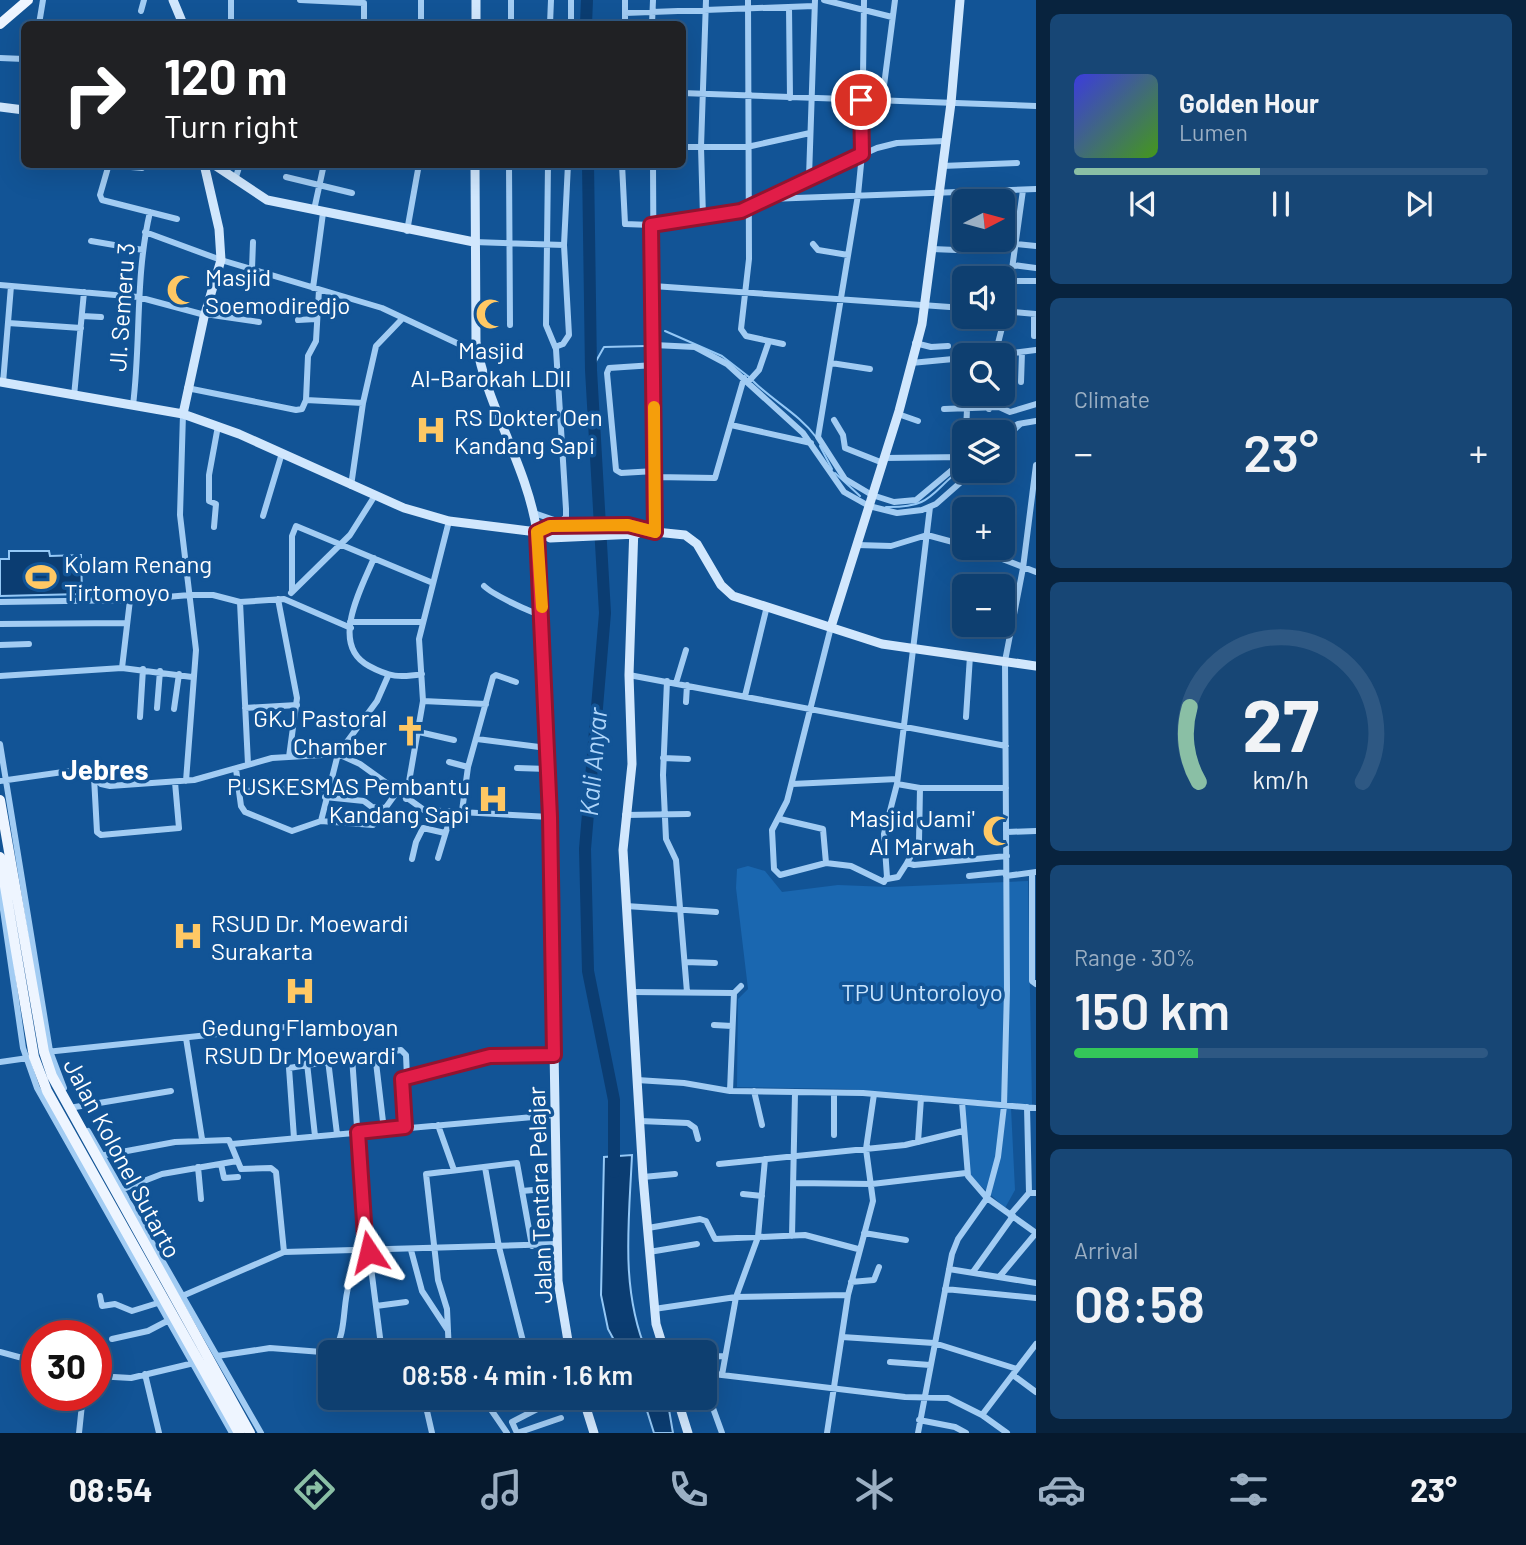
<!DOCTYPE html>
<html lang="en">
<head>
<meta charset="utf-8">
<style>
  :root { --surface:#0e3f70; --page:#174675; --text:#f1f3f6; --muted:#9bafc3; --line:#2e5883; --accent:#8abfa5 }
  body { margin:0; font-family:Barlow,sans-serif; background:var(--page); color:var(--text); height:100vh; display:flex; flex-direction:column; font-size:26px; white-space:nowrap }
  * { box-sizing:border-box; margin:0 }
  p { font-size:23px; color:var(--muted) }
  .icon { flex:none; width:38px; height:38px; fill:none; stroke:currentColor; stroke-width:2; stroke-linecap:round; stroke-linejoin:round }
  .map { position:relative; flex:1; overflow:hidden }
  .details { display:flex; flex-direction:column; gap:14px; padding:14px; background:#08233e; width:490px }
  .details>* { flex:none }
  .banner { position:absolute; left:21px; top:21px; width:665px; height:147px; border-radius:10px; box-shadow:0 7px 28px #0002,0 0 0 2px var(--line); background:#202124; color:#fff; overflow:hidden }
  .needle { width:46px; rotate:84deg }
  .buttons { position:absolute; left:952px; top:189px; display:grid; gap:14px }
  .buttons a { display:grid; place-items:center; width:63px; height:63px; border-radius:10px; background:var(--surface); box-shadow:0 7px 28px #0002,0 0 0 2px var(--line); font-size:35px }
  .speed { position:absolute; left:21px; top:1320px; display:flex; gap:14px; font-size:35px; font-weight:700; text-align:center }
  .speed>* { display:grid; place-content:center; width:91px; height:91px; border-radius:50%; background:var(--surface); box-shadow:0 7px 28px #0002,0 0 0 2px var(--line); line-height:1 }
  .speed .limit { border:10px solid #d22; background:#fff; color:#111 }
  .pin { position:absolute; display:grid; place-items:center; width:60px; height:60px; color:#fff; margin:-30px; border:4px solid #fff; border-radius:50%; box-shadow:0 2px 7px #0007 }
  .me { position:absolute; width:77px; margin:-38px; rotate:350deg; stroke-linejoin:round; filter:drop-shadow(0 0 5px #0008) }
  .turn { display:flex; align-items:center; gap:24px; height:147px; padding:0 28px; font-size:32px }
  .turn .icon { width:91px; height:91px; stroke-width:2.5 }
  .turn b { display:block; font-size:49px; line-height:60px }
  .big { font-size:52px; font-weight:600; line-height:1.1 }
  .details .card { flex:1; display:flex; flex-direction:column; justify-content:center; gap:10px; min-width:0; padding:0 24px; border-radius:10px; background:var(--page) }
  .details .dial { align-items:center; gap:0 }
  .dial svg { height:182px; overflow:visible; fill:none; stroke:var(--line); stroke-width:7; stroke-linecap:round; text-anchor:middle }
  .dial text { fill:var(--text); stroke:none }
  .song { display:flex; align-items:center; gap:21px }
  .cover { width:84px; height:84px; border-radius:10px; background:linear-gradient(135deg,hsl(240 70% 55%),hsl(100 70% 35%)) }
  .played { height:7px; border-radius:4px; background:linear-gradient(90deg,var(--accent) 45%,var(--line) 45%) }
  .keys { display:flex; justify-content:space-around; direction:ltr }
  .heat { display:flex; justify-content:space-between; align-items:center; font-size:38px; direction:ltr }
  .charge { height:10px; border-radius:5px; background:linear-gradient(90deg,#34c759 30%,var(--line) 0) }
  .trip { position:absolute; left:318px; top:1340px; width:399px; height:70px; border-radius:10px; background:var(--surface); box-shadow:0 7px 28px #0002,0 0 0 2px var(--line); font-weight:600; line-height:70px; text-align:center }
  .tabs { display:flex; height:112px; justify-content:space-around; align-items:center; background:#06192d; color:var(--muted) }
  .tabs .icon { width:49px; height:49px }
  .tabs .current { color:var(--accent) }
  .tabs b { font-size:32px; color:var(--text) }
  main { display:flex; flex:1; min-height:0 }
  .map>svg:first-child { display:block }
  .green { fill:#1a67b0 }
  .water { fill:#0b3d72; stroke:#94c8f6; stroke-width:2 }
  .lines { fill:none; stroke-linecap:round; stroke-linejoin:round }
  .stream { stroke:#94c8f6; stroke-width:2 }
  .river { stroke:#0b3d72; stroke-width:12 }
  .street { stroke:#a2ccf3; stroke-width:6 }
  .secondary { stroke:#d1e7fd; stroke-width:9 }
  .primary { stroke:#eef5ff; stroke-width:10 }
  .route-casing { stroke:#92132f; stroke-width:18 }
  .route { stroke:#e11d48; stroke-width:12 }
  .slow { stroke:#f59e0b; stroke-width:12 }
  .labels { text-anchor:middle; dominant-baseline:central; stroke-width:7; stroke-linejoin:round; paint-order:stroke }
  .poi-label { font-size:24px; fill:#fff; stroke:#125496; text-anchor:start }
  .street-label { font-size:24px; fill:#fff; stroke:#125496 }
  .park-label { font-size:24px; fill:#c9e4fd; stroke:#125496 }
  .water-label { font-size:26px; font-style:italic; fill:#aed5fa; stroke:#125496 }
  .quarter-label { font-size:28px; font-weight:bold; fill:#fff; stroke:#125496 }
</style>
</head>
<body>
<main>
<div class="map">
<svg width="1036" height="1433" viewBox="0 0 1036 1433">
  <rect width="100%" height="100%" fill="#125496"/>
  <path class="green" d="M748,866L765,871L782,892L838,885L889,887L1028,881L1032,1105L846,1089L737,1087L738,999L748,989L736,888L737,869Z
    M964,1105L1011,1108L1015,1190L1005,1208L968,1174Z"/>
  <path class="water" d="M9,551H49L50,556L81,555L82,594L0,596V559H9Z
    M632,1155C629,1222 620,1289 647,1353H621L608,1329L601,1295L604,1157Z
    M643,1398H667L673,1433H654Z"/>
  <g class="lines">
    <path class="stream" d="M665,331L722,356L749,377
      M591,370L604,347L646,346
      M753,381C773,401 799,414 816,437
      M1003,443L1021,426
      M820,446L832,469
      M835,473L860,496
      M886,507C935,508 930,491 964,467"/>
    <path class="river" d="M586,24L587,0
      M588,164L591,370L605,613L585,849L588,971L614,1100V1172"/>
    <path class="street" d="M231,0V24
      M300,0L364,3V24
      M421,0V24
      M748,0L749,259L741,329L746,336L783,344
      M824,0L892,17
      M864,0L862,154L858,195L818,437L845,479L872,495L894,502L916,500L964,460
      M789,7L790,98
      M141,11L144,0
      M625,13L814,6
      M39,24L43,0
      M511,24V0
      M550,24L551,0
      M571,24V0
      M625,24V0
      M652,24L653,0
      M0,58L24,59
      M682,93L1036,106
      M882,101L895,0
      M682,147H747L810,133
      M109,164L100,195L102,200L177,219
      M509,164L510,325
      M622,164L625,224L651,225L731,214L877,148L897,143L945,141
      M653,164L655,532
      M109,165L142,168
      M942,166L1017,163
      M286,177L352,193
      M809,177L815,0
      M235,180L240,164
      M1023,190L1006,312L995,355L1036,350
      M769,199L1036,189
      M314,210L324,164
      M703,217L701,147L706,0
      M407,231L419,164
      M145,232L221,260L382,308L478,353
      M91,241L143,250
      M474,242L564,245
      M813,244L818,250L848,255
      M1016,244L1036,246
      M932,249L980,251
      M1013,265L1036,268
      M252,269L253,242
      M1010,281H1036
      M0,285L138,297L205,315
      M653,286L964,308
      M313,288L323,213
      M1003,311L1036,314
      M205,314L259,322
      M82,316L101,317
      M298,320L316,319
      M8,323L81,328
      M1034,336V314
      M915,343L931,347L948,346
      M654,345L695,347L727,364L803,433L844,492L869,506L897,513L922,510L936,504L961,482
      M555,347L563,344L569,335L564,245L568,164
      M831,363L870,369
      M911,363L964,358
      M654,365L609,368L607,373L616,470L621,473L655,471
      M748,382L759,370L769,341
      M1021,382L1022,352
      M3,383L11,286
      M187,388L296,410L302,409L306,400L308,356L316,341L319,290
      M74,396L84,292
      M306,400L363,403
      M133,405C141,341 135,276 150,212
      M944,409L999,407L1010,412L1036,404
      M989,409L990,394
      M183,414L180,515L196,650L186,781
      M898,414L918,421
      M834,420L843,435L845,448L883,463
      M731,425L811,443
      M966,432L967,409
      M1003,434L1018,424L1036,421
      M884,458L964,457
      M655,477L715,478L744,378
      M351,486L363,403L376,346L401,320
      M534,513L560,522L566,517V509L556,349L546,325L548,164
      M263,516L282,453
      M214,527L216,504L209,501V475L218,426
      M857,545L891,546L927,535L964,545
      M974,548L1036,572
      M374,558C361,589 329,645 369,666C389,677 400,678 422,674
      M484,586C492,594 531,613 542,615
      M292,592V536L296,526L433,583
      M291,593L350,535L374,497
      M278,599L297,698L289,757
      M0,602L130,600L190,595H213L240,602L284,599L351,628
      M240,602L248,764
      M350,622H423
      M0,624L127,623
      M831,627L787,801L772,830L774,869L780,875L826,863L851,866L884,882L887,877L884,834L897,784L930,507
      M0,645L29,644
      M122,668L130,600
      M629,675L1006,746
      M0,676L122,668L192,677
      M667,681L663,775L666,839L676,860L687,992
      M676,683L686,650
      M745,696L767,606
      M423,701L486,704
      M686,702L687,685
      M157,708L160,671
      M245,708L297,705
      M174,709L179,674
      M140,717L143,669
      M966,717L970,656
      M419,732L454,740
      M477,739L547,748
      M0,744L50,1051L64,1088
      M663,758L688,759
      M449,762L468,767
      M517,768L548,769
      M236,769L241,806L245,812L292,831L321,821L373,825L397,792
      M94,777L97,832L101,835L179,828L175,782
      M0,781L84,769L101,784L110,786L194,780L272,758L338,754L360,764L424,810L550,817
      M792,784L897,779
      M897,784L920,788H1006
      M239,791L327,788
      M325,797L364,801L372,807L385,808
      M406,799L423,701L419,639L449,521
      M462,811L468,767L493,677L496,675L516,682
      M625,815L688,814
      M780,819L823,829L826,863
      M321,821L338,754L377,701L388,676
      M1007,832L1036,831
      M438,858L452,812
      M412,859L416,842L423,828L445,833
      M907,863L919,841L920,788
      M1032,874V981L1036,984
      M969,876L1006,872
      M1006,876L1036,872
      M887,879L898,877L907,863L914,865L1007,856
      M0,889L23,1048L37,1088L232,1433
      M626,906L716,912
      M685,962L715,963
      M632,992L734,993
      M714,1025L732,1026
      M186,1038L202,1139
      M46,1052L304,1025
      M375,1054L384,1130
      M352,1057L366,1252
      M328,1060L337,1134
      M0,1062L28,1058
      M307,1063L315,1136
      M407,1077L490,1056L554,1055
      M637,1080L684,1083L730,1091L863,1093L1036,1108
      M730,1091L734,993L741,986
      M754,1091L762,1125
      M834,1093V1135
      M962,1102L968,1176L987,1198L1036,1233
      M1027,1107L1029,1193
      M69,1108L171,1091
      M640,1121L688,1123L695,1128L698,1139
      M438,1125L454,1170
      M88,1131L261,1433
      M294,1138L289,1068L401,1050L406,1055L407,1077L402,1079L405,1127
      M918,1142L921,1098
      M232,1144L555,1115
      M100,1156L175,1142L229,1140L241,1169L271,1168L276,1172L284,1252
      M221,1164L224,1178L238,1177
      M719,1164L905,1145L963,1131
      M198,1167L201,1199
      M485,1167L499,1247L526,1353
      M643,1177L675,1174
      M795,1183L872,1184L966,1173
      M118,1191L162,1174L237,1161
      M522,1191L555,1188
      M743,1194L762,1196
      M1010,1215L1029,1193H1036
      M648,1228L700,1219L706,1221L715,1239L805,1235L858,1249
      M864,1233L906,1240
      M792,1236L795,1093
      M411,1250L422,1291L447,1329
      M369,1252L382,1353
      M649,1252L697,1244
      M949,1269L1036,1283
      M973,1272L1013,1216
      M1000,1276L1036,1233
      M851,1282L874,1280L879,1267
      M945,1289L1036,1298
      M100,1296L102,1306L115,1304L132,1311L161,1302
      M180,1297L284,1252L557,1244
      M376,1306L406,1302
      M654,1309L736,1297L848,1295
      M842,1337L934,1343L1017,1369
      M112,1339L148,1331L171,1319
      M0,1352L37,1362
      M333,1352C347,1333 342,1307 349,1284
      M449,1353L447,1309L438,1280L426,1174L517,1163L532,1246
      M544,1353L568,1347
      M217,1356L270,1348L335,1353
      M705,1357L725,1356
      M890,1362L930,1365
      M705,1373L905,1397L948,1398L982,1415L1007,1433
      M145,1374L159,1433
      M722,1375L736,1297L758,1237L765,1159
      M1013,1375L1036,1392
      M96,1376L131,1378L194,1363
      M705,1386L722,1433
      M424,1398L432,1433
      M483,1398L507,1433
      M982,1415L1036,1344
      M561,1418L517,1433L512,1422L545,1405L570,1398
      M919,1420L955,1427L966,1433
      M79,1433L83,1395
      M827,1433L848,1295L873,1201L866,1149L874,1094
      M918,1433L952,1254L958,1239L987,1198L998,1157L1004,1106L1007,990L1005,661L1023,568L1036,465"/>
    <path class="secondary" d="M173,0L183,24
      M476,0V24
      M0,107L24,110
      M213,164L267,200L474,242
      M475,164L476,342C487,408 527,465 537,532L550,817L558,1281L570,1353
      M0,382L183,414L239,434L404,508L449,521L537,532L549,526L628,525L646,531L685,535L697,544L721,585L733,596L882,644L1036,666
      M183,414L204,317L221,260L219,229L204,164
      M634,526L629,675L632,764L623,850L643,1177L656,1324L665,1353
      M540,532L550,538L637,534
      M831,627L899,411L922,324L951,103L960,0
      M583,1398L594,1433
      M677,1398L688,1433"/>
    <path class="primary" d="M0,24L28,0
      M0,800L44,1052L52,1076L250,1433
      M0,857L34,1057L47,1091L239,1433"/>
  </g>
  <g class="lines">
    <g class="route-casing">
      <path id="route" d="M369,1252H366L358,1132L405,1127L402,1079L490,1056L554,1055L550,817L537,532L550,526L628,525L655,532L651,225L741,211L862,154L861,100"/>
    </g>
    <use href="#route" class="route"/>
    <path class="slow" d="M542,607L537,532L550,526L628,525L655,532L654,407"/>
  </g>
  <defs>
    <g id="mosque-bare" transform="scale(2.415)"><path d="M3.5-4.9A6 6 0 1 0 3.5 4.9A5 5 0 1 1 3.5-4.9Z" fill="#ffc864" stroke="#125496" stroke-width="2.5" paint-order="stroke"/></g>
    <g id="hospital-bare" transform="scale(2.415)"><path d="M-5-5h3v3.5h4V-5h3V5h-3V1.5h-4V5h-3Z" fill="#ffc864" stroke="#125496" stroke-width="2.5" paint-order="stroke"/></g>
    <g id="stadium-bare" transform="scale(2.415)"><path d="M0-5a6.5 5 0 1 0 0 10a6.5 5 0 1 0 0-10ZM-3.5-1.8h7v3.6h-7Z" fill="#ffc864" stroke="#125496" stroke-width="2.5" paint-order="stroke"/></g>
    <g id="church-bare" transform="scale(2.415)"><path d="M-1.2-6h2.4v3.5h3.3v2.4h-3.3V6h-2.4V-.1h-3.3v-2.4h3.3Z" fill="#ffc864" stroke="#125496" stroke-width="2.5" paint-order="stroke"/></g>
  </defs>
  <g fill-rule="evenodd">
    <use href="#mosque-bare" x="182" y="290"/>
    <use href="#mosque-bare" x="491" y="314"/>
    <use href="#hospital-bare" x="431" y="430"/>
    <use href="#stadium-bare" x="41" y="577"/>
    <use href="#church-bare" x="410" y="731"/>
    <use href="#hospital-bare" x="493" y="799"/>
    <use href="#mosque-bare" x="998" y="831"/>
    <use href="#hospital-bare" x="188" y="936"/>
    <use href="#hospital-bare" x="300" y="991"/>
  </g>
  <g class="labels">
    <g class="poi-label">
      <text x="205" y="276">Masjid<tspan x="205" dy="28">Soemodiredjo</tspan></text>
      <text x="491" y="349" text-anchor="middle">Masjid<tspan x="491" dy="28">Al-Barokah LDII</tspan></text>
      <text x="454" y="416">RS Dokter Oen<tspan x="454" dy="28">Kandang Sapi</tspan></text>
      <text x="64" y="563">Kolam Renang<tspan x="64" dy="28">Tirtomoyo</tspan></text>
      <text x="387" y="717" text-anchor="end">GKJ Pastoral<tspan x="387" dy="28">Chamber</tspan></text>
      <text x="470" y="785" text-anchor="end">PUSKESMAS Pembantu<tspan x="470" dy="28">Kandang Sapi</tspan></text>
      <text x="975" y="817" text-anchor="end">Masjid Jami'<tspan x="975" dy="28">Al Marwah</tspan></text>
      <text x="211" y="922">RSUD Dr. Moewardi<tspan x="211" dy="28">Surakarta</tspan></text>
      <text x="300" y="1026" text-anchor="middle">Gedung Flamboyan<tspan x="300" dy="28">RSUD Dr Moewardi</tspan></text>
    </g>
    <g class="street-label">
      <text transform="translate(121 307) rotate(-86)">Jl. Semeru 3</text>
      <text transform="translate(123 1158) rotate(62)">Jalan Kolonel Sutarto</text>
      <text transform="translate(539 1195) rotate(-92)">Jalan Tentara Pelajar</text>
    </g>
    <g class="park-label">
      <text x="922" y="991">TPU Untoroloyo</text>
    </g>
    <g class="water-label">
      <text transform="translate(592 762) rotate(-85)">Kali Anyar</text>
    </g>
    <g class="quarter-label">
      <text x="105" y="769">Jebres</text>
    </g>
  </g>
</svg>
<div class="buttons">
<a><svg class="needle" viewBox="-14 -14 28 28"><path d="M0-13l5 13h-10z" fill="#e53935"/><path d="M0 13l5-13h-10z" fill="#9bafc3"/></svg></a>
<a><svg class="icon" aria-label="sound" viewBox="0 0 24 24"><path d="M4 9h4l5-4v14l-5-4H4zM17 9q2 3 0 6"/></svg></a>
<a><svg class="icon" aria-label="search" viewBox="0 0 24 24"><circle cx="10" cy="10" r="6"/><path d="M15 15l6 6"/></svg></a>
<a><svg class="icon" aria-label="layers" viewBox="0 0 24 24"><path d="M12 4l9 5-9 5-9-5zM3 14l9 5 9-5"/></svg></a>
<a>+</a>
<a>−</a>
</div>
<div class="speed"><div class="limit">30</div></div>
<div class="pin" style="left:861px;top:100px;background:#d93025"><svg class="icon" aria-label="arrive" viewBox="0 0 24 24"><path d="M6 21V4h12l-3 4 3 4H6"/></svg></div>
<svg class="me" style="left:369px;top:1252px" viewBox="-20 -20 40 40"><path d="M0-17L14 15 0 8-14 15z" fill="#e11d48" stroke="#fff" stroke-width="4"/></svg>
<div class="trip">08:58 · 4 min · 1.6 km</div>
<div class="banner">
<div class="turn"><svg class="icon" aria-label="right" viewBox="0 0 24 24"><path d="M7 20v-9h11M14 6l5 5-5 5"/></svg><div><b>120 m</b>Turn right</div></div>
</div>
</div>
<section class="details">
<div class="card">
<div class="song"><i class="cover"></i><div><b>Golden Hour</b><p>Lumen</p></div></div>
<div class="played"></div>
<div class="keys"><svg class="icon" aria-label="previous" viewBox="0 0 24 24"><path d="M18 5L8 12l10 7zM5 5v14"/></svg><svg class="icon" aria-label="pause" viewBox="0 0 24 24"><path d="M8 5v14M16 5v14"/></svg><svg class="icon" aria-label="next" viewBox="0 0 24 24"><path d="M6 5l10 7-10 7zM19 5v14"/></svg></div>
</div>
<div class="card"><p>Climate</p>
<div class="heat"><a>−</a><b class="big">23°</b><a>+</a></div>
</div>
<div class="card dial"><svg viewBox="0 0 100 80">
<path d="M14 69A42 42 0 1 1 86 69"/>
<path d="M14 69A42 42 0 0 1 10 36" stroke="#8abfa5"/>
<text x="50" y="56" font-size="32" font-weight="700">27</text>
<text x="50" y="72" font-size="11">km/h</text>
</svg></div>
<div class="card"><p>Range · 30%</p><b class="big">150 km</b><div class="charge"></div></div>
<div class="card"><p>Arrival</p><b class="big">08:58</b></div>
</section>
</main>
<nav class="tabs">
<b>08:54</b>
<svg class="icon current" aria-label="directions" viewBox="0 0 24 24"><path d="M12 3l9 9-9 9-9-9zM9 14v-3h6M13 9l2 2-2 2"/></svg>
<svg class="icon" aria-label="music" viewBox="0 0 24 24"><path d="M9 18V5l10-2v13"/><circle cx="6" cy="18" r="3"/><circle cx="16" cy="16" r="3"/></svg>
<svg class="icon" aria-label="phone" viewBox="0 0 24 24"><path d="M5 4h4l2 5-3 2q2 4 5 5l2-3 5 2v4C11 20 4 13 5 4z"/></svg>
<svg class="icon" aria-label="climate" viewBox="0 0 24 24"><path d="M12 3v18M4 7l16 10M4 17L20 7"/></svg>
<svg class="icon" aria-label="car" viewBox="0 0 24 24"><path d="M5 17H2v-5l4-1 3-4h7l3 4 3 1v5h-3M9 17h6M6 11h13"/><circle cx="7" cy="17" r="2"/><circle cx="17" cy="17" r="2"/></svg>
<svg class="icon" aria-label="filters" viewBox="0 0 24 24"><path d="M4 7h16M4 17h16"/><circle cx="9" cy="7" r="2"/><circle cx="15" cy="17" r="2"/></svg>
<b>23°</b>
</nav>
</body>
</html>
